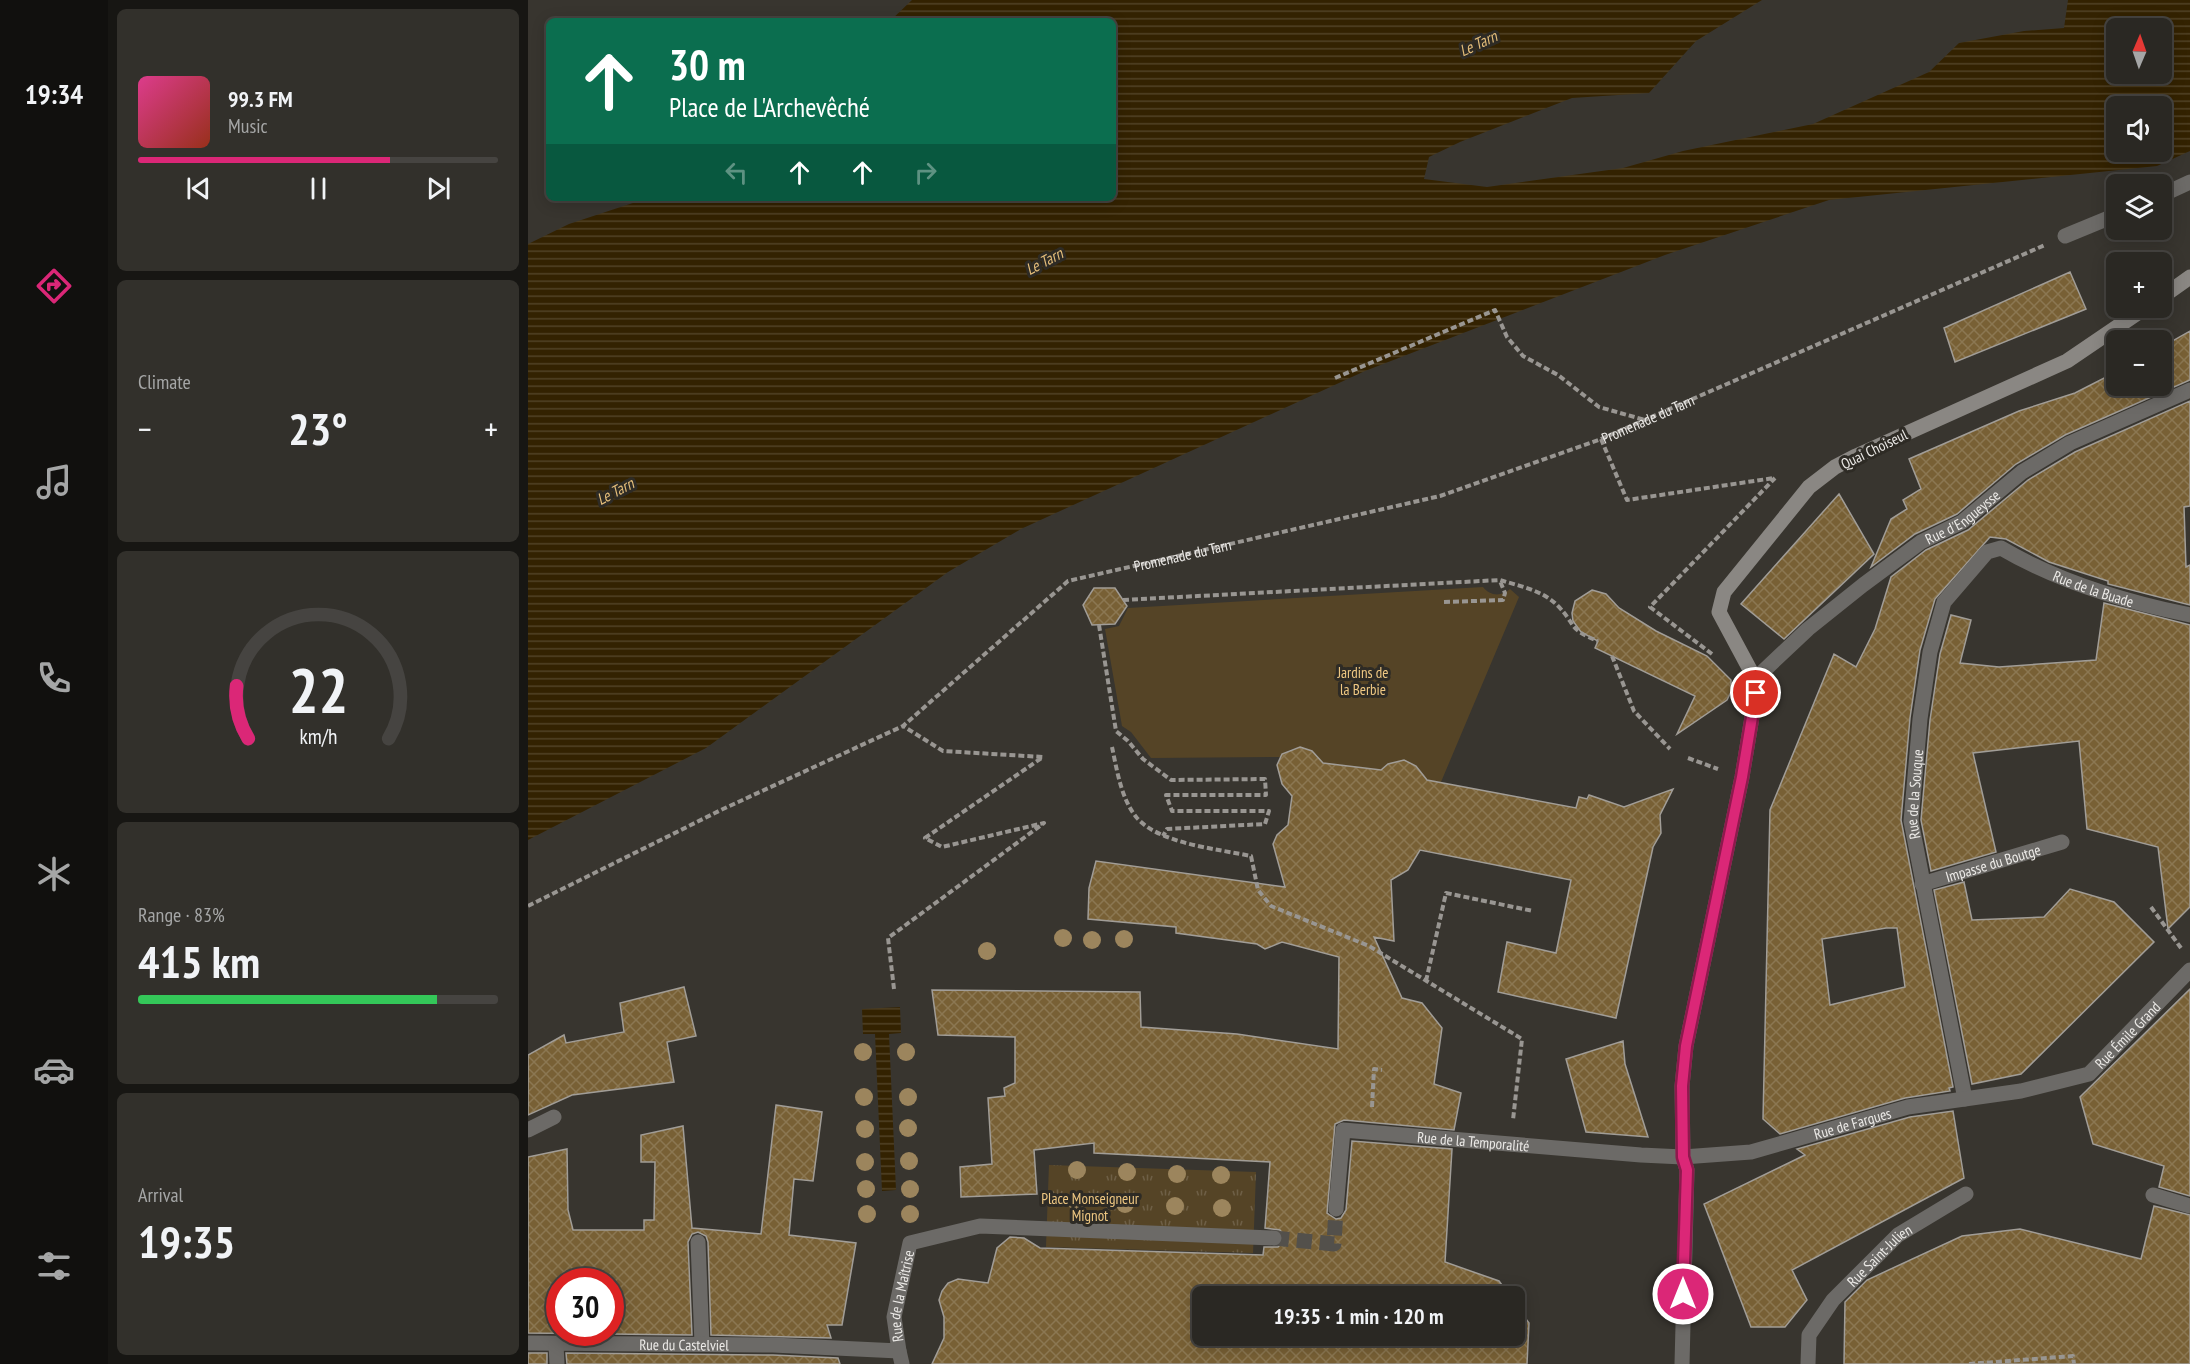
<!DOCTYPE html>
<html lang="en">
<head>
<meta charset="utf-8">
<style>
  :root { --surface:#2a2823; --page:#32302b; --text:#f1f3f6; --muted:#a5a6a6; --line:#464441; --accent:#db2777 }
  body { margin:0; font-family:"PT Sans Narrow",sans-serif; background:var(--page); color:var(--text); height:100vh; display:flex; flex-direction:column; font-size:22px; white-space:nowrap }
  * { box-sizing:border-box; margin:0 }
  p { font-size:20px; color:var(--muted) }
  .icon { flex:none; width:33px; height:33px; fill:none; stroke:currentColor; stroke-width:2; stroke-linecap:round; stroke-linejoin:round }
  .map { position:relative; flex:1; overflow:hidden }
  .sheet { display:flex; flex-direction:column; gap:9px; padding:9px; background:#171613; width:420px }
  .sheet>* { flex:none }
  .hud { position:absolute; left:18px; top:18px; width:570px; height:183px; border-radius:9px; box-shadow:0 3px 15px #0003,0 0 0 2px var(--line); background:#0b6e4f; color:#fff; overflow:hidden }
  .needle { width:39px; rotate:2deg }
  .tools { position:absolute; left:1578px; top:18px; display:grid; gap:12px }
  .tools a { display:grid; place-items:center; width:66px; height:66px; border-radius:9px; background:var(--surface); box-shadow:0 3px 15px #0003,0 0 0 2px var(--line); font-size:30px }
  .speed { position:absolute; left:18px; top:1268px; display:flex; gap:12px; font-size:30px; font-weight:700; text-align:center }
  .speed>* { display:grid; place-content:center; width:78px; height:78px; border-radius:50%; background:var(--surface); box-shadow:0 3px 15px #0003,0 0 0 2px var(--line); line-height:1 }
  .speed .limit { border:9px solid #d22; background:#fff; color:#111 }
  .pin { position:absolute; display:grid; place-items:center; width:51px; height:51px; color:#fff; margin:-26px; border:3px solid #fff; border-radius:50%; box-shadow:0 2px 6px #0007 }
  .me { position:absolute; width:66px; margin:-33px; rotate:0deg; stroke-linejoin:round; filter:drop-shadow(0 0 4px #0008) }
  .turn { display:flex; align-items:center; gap:21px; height:126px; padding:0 24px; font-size:27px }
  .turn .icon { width:78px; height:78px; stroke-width:2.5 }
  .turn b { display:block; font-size:42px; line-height:51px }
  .lanes { display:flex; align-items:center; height:57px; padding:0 24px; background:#0003; justify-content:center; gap:30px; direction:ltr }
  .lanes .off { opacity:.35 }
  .big { font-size:45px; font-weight:700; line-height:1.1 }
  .sheet .tile { flex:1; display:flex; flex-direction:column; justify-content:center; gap:9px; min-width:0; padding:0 21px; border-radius:9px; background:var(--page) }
  .sheet .dial { align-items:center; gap:0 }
  .dial svg { height:156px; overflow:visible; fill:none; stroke:var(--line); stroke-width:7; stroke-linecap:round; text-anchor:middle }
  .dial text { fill:var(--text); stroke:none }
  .song { display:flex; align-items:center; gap:18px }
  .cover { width:72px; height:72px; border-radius:9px; background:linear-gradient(135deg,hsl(330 70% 55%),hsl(10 70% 35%)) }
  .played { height:6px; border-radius:3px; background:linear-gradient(90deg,var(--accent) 70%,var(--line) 70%) }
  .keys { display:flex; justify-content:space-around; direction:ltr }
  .heat { display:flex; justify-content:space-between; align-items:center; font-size:33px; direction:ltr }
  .charge { height:9px; border-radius:4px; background:linear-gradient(90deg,#34c759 83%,var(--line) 0) }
  .trip { position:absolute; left:664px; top:1286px; width:333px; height:60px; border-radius:9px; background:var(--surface); box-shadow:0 3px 15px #0003,0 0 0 2px var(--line); font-weight:700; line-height:60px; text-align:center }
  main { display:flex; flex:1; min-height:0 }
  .dock { display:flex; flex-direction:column; width:108px; justify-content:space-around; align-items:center; background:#11100e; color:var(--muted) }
  .dock .icon { width:42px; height:42px }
  .dock .selected { color:var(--accent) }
  .dock b { font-size:27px; color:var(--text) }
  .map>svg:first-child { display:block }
  .grass { fill:url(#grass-tufts) }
  .garden { fill:#554426 }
  .water { fill:url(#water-rules); fill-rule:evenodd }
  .building { fill:url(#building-cross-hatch); stroke:#a19d97; stroke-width:1.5; fill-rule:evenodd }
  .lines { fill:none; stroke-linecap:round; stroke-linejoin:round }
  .street-tunnel { stroke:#53504b; stroke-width:15; stroke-dasharray:15 8; stroke-linecap:butt }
  .path { stroke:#999692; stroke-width:4; stroke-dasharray:6 3; stroke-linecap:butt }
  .lane { stroke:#6c6a67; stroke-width:15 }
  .street { stroke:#6c6a67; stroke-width:15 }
  .secondary { stroke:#8a8783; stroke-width:15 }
  .tree { fill:#9c855d }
  .route-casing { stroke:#8e194d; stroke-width:15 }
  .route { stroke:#db2777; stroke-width:10 }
  .labels { text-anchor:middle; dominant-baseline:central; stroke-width:6; stroke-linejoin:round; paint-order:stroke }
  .street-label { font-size:15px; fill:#eceae7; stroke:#2e2b25 }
  .park-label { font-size:15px; fill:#eec782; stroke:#2e2b25 }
  .water-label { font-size:16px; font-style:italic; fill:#e5be7a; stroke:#2e2b25 }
</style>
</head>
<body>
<main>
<nav class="dock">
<b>19:34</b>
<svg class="icon selected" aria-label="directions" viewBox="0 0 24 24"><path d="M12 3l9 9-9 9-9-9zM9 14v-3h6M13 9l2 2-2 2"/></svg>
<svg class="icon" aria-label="music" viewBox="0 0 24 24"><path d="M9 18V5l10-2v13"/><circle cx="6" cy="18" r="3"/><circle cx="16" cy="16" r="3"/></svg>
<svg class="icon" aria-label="phone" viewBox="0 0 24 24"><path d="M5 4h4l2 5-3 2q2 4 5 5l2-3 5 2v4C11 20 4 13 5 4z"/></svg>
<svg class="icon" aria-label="climate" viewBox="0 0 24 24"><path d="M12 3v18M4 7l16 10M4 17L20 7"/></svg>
<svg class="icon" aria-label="car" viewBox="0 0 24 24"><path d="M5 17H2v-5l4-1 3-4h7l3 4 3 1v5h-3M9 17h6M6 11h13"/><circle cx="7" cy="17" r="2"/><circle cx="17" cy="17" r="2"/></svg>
<svg class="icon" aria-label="filters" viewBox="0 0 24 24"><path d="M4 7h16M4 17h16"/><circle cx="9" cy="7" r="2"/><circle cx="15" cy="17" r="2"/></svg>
</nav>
<section class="sheet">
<div class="tile">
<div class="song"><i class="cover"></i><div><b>99.3 FM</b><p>Music</p></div></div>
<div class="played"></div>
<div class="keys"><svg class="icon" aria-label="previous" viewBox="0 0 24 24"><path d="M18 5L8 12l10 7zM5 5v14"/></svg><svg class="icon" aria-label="pause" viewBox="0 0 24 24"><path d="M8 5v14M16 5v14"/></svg><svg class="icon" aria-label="next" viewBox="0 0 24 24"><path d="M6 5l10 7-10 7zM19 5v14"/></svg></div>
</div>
<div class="tile"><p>Climate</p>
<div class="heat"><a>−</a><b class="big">23°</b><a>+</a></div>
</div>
<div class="tile dial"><svg viewBox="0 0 100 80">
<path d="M14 69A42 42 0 1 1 86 69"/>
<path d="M14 69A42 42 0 0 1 8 42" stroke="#db2777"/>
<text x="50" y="56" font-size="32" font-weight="700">22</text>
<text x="50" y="72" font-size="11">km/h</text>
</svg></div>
<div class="tile"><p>Range · 83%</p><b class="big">415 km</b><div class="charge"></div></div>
<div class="tile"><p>Arrival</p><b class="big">19:35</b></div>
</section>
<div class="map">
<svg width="1662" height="1364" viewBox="0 0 1662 1364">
  <defs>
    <pattern id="grass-tufts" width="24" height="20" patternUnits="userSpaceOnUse" patternTransform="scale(1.5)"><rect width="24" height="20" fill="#554426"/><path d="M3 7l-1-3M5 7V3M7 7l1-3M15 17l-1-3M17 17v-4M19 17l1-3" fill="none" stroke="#6e5f46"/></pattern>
    <pattern id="water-rules" width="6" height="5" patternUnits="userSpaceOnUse" patternTransform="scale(1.5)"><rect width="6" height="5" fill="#332201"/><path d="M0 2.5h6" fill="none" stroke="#514226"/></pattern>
    <pattern id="building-cross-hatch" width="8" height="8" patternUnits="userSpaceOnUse" patternTransform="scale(1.5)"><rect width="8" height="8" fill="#786035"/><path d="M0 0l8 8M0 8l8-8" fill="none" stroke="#8b7752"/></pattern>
  </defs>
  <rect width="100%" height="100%" fill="#38352f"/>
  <path class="grass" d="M521,1165L728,1172L725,1253L518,1247Z"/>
  <path class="garden" d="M955,587C962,596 973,597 982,589L991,597L913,782L895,780C890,758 868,756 854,770L792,763L789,755C777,746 763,745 753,757L623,758L603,732L594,726L577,629L591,626L600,608Z"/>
  <path class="water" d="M384,0H1234L1168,41L1121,93L1044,98L932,142L901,157L896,179L959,187L1095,168L1155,151L1285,124L1401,72L1431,43L1496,31L1536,28L1540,0H1662V151L1629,166L1301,200L1137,255L837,371L493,529L420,572L178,748L0,840V244L41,224L120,198H585V21H362ZM1588,28H1634V74H1588ZM1588,106H1634V152H1588Z
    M372,1007L373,1033L361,1034L368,1190L354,1191L347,1034H335L334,1009Z"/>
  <path class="building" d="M1542,272L1558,309L1427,362L1416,328Z
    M1662,331V380L1537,435L1488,464L1429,514L1387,534L1343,567L1363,519L1379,509L1375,500L1393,489L1381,459L1491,411L1547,393L1588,372V386H1634V347Z
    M1662,401V506L1656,507L1658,567L1662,565V605L1580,584V581L1521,562L1478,539L1462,537L1407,599L1392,650L1382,718L1373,820L1425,1087L1421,1088L1422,1091L1377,1098L1252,1134L1235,1119L1242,810L1306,654L1328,667L1347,629L1363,577L1398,550L1440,530L1500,480L1547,452ZM1358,928H1369L1377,987L1302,1005L1294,939Z
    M1311,494L1346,554L1256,639L1213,604Z
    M566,588H587L599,606L587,624L564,625L555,605Z
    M1064,590L1078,594L1091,608L1128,631L1179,656L1203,680V692L1199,700L1149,734L1167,696L1067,648L1070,641L1053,632L1045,621L1044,613L1047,601Z
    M1576,603L1662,625V907L1640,929L1630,847L1559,829L1551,741L1445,753L1468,852L1403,871L1393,820L1402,720L1412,654L1423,615L1443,620L1432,663L1471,667L1568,660Z
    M772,747L784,751L795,763L853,770L860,764L876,760L888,766L899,780L1048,808L1051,797L1059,799L1061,795L1096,807L1145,789L1132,815L1133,833L1125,847L1088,1018L970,992L979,942L1028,953L1043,880L892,850L880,870L863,880L866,941L846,937L874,998L894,1003L914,1028L906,1084L933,1093L926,1130L816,1120L807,1124L799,1213L808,1219L813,1218L818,1210L824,1141L924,1149L917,1262L971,1281L982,1296H675V1335H987V1304L1001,1323L999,1364H404L416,1338V1317L411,1300L414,1291L420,1283L430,1279L460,1283L469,1248L482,1237L496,1238L512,1248L735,1255L736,1247H750L754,1243L755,1234L752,1230L737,1228L742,1162L566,1153V1143L506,1150L509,1194L433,1197L432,1167L464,1164L460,1098L477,1096L476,1088L487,1083V1037L410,1035L404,990L612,992L613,1027L709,1034L810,1049L811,957L754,942L737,949L729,944L648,933V927L560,919L561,888L568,861L757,887L745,844L749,835L760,825L764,796L754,784L749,765L754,754Z
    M1436,882L1444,920L1516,917L1542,889L1586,902L1626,942L1493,1074L1444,1084L1406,890Z
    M156,987L168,1036L139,1042L146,1082L44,1095L0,1115V1055L36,1035L38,1043L96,1032L92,1003Z
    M1662,989V1196L1631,1187L1636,1166L1565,1144L1552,1097Z
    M1095,1041L1097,1064L1120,1137L1058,1132L1038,1059Z
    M248,1105L294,1112L285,1181L266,1179L261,1235L328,1243L314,1325H299L303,1338L183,1335L180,1242L178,1236L170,1232L164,1234L160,1242L164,1335L0,1333V1157L39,1149L40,1210L45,1230H116V1220H126L127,1162H113V1135L155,1126L164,1228L233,1234ZM32,1281H82V1332H32Z
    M1425,1111L1436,1178L1264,1270L1279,1300L1257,1327H1223L1176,1204L1277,1155L1269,1149L1382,1117Z
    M1626,1206L1662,1215V1364H1316L1317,1302L1339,1280L1434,1236L1492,1229L1613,1259Z
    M0,1353H19V1364H0Z
    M38,1353L245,1355L310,1358L312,1364H39Z"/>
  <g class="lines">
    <path class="street-tunnel" d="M746,1238L806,1244L808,1209"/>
    <g class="path">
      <path d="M807,378L967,310L979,337L995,356L1030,375L1071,407L1117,420"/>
      <path d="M1073,439L1099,500L1246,478"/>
      <path d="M595,600L972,580C991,586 1014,590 1029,605C1049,625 1039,629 1070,641"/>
      <path d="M916,602L975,600L977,593L972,581"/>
      <path d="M571,625L588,731L600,741L615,759L643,780L737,779L738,795H638L644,811H741L737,824L639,829L635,836"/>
      <path d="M1184,654L1122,607L1247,478"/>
      <path d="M1084,656L1106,711L1142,749"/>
      <path d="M584,747C589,770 593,799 609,818C632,844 690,849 723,856L730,890L743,906L841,946L994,1039L985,1120"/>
      <path d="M1160,758L1190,769"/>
      <path id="s1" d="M0,906L195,809L375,726L540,581L912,496L1073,439L1517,245"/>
      <path d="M1623,907L1653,948"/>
      <path d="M898,981L918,893L1005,911"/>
      <path d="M366,989L360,938L516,823L414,847L397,838L515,757L415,751L375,726"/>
      <path d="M844,1107L846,1069L854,1070"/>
      <path d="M1441,1364L1545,1356L1546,1364"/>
    </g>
    <g class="lane">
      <path d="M1634,195L1662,182"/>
      <path d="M1537,236L1588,215"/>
      <path id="s2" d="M371,1351L366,1317L382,1243L452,1226L746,1238"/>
    </g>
    <g class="street">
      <path id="s3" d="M1394,884L1534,842"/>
      <path id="s4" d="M1437,1099L1383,821L1392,719L1402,652L1416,602L1459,552L1473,548C1529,581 1598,602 1662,615"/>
      <path d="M0,1130L26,1117"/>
      <path d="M1625,1195L1662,1206"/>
      <path id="s5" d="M808,1209L815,1130L1113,1155L1155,1157L1223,1152L1380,1107L1493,1091L1561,1074L1662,970"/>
      <path d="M170,1242L174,1344"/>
      <path id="s6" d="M0,1343L245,1345L371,1351L374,1364"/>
      <path d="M28,1345L29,1364"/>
      <path id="s7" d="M1154,1364L1159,1170L1155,1157L1154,1086L1158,1046L1214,777L1228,693L1227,679L1280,629L1335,585L1393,542L1434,522L1494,472L1542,443L1662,390"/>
      <path id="s8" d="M1280,1364L1281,1335L1305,1300L1370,1235L1438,1194"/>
    </g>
    <path class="secondary" d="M1634,297L1662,277
      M1227,679L1191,612L1196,592L1281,487L1307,467L1328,456L1539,361L1617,308"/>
  </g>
  <g class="tree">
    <circle cx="535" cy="938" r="9"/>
    <circle cx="596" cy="939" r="9"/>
    <circle cx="564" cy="940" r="9"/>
    <circle cx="459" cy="951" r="9"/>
    <circle cx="335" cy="1052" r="9"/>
    <circle cx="378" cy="1052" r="9"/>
    <circle cx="336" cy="1097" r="9"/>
    <circle cx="380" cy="1097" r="9"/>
    <circle cx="380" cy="1128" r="9"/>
    <circle cx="337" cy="1129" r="9"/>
    <circle cx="381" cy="1161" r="9"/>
    <circle cx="337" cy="1162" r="9"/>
    <circle cx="549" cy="1170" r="9"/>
    <circle cx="599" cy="1172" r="9"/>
    <circle cx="649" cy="1174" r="9"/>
    <circle cx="693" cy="1175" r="9"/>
    <circle cx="338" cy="1189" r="9"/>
    <circle cx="382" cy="1189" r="9"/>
    <circle cx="548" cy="1201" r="9"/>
    <circle cx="597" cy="1204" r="9"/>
    <circle cx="647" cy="1206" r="9"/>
    <circle cx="694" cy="1208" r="9"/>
    <circle cx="339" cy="1214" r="9"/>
    <circle cx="382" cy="1214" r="9"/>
  </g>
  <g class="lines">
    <g class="route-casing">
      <path id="route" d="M1155,1294L1159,1170L1155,1157L1154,1086L1158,1046L1214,777L1228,693"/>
    </g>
    <use href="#route" class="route"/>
  </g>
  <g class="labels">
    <g class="street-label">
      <text stroke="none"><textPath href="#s1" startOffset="1239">Promenade du Tarn</textPath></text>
      <text transform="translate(1346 449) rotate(-26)">Quai Choiseul</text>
      <text stroke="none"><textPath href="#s7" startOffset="957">Rue d'Engueysse</textPath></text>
      <text stroke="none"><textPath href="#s1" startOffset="753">Promenade du Tarn</textPath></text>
      <text stroke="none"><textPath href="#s4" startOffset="687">Rue de la Buade</textPath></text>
      <text stroke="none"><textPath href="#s4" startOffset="310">Rue de la Souque</textPath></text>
      <text stroke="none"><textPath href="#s3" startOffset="74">Impasse du Boutge</textPath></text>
      <text stroke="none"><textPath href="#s5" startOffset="891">Rue Émile Grand</textPath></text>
      <text stroke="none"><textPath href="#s5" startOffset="594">Rue de Fargues</textPath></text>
      <text stroke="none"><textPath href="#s5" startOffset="210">Rue de la Temporalité</textPath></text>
      <text stroke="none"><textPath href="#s8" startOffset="136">Rue Saint-Julien</textPath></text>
      <text stroke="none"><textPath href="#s2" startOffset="56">Rue de la Maîtrise</textPath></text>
      <text stroke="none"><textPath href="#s6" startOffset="156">Rue du Castelviel</textPath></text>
    </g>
    <g class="park-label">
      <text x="835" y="672">Jardins de<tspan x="835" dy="17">la Berbie</tspan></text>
      <text x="562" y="1198">Place Monseigneur<tspan x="562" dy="17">Mignot</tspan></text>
    </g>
    <g class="water-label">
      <text transform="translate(950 43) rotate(-25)">Le Tarn</text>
      <text transform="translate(516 261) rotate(-28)">Le Tarn</text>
      <text transform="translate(87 491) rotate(-28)">Le Tarn</text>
    </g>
  </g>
</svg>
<div class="tools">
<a><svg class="needle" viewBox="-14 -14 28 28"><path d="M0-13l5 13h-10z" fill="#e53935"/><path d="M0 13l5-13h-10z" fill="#a5a6a6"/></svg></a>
<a><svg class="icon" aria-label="sound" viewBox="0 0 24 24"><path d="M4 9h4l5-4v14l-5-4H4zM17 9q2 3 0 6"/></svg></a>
<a><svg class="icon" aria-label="layers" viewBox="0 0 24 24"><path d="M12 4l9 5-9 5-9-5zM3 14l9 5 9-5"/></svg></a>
<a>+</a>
<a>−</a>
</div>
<div class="speed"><div class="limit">30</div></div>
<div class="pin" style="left:1228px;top:693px;background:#d93025"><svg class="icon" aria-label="arrive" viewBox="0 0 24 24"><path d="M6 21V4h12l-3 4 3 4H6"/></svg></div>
<svg class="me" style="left:1155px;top:1294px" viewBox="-20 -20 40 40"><circle r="17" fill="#db2777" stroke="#fff" stroke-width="3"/><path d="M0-11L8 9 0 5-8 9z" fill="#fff"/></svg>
<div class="trip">19:35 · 1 min · 120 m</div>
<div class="hud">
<div class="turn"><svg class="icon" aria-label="ahead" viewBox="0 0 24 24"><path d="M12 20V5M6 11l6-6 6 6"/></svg><div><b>30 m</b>Place de L'Archevêché</div></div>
<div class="lanes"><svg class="icon off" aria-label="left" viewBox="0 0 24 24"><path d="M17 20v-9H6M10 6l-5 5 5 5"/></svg><svg class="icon" aria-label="ahead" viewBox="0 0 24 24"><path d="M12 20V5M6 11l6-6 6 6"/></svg><svg class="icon" aria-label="ahead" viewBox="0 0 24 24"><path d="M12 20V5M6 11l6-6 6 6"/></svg><svg class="icon off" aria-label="right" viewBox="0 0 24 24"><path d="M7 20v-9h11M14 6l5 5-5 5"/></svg></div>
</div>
</div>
</main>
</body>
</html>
